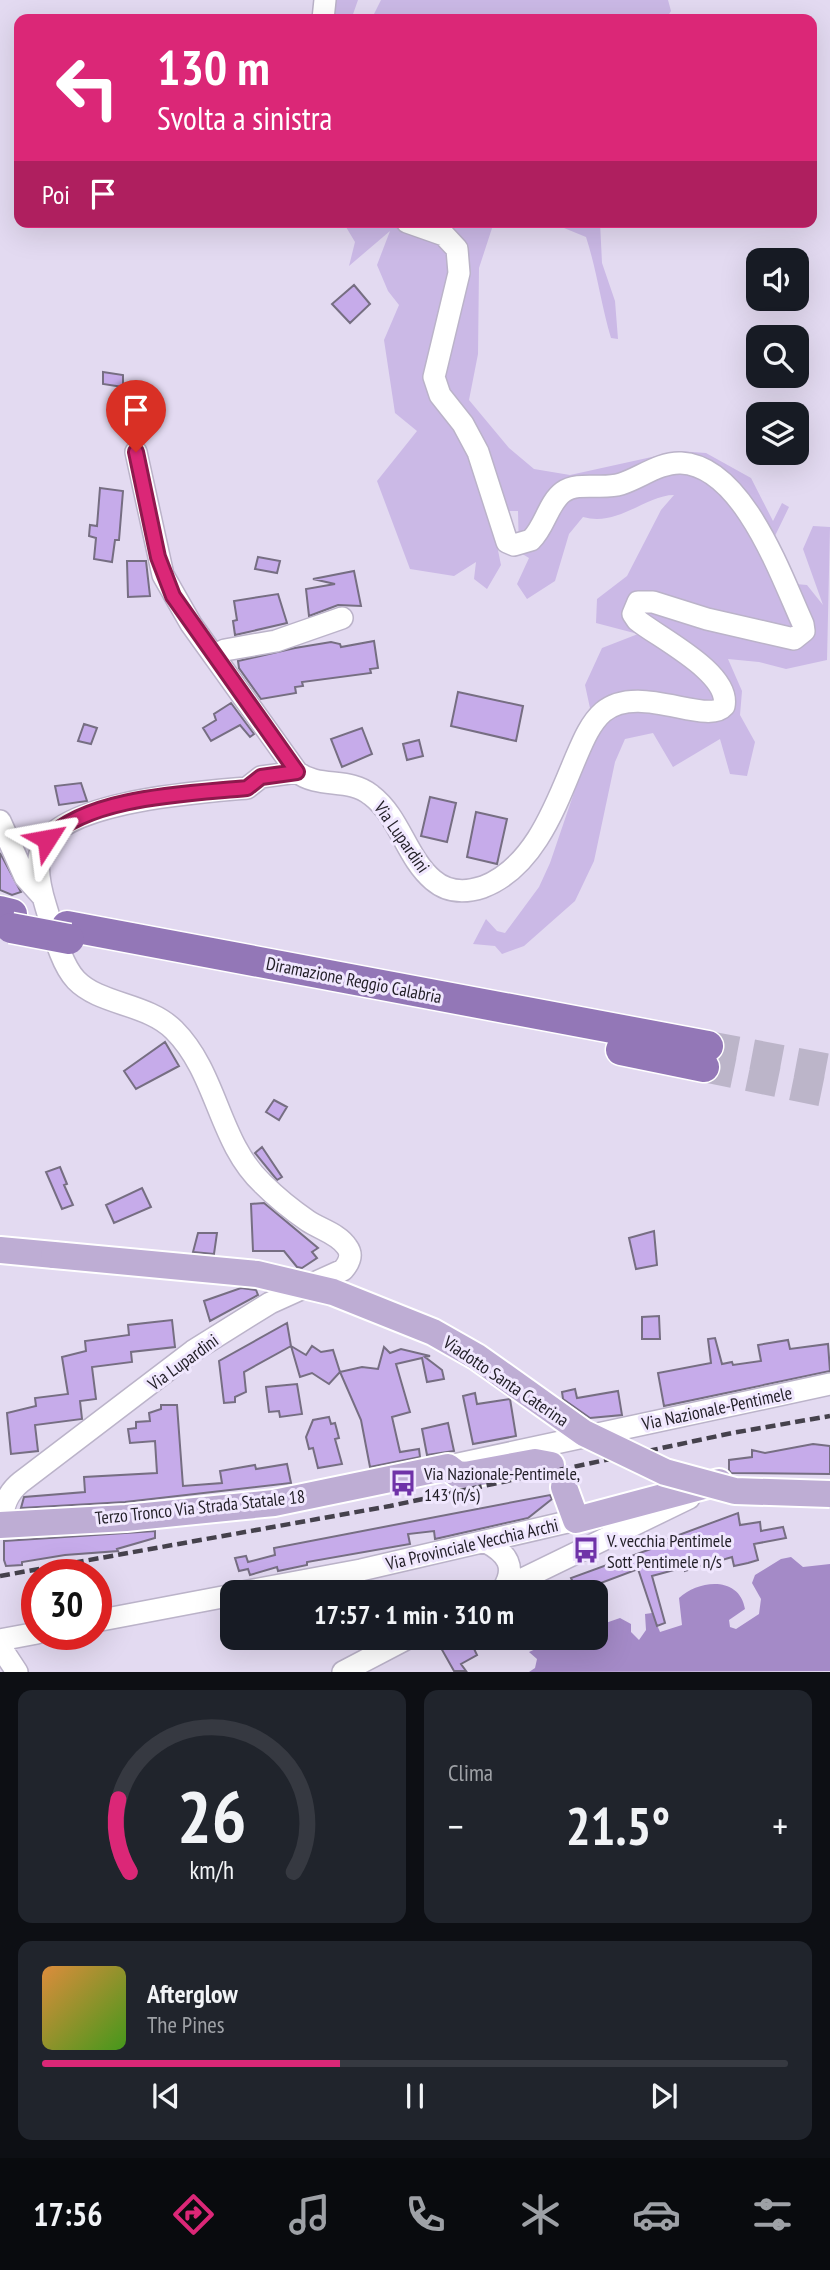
<!DOCTYPE html>
<html lang="it">
<head>
<meta charset="utf-8">
<style>
  :root { --surface:#171b24; --page:#20242c; --text:#f1f3f6; --muted:#9ea1a6; --line:#363941; --accent:#db2777 }
  body { margin:0; font-family:"PT Sans Narrow",sans-serif; background:var(--page); color:var(--text); height:100vh; display:flex; flex-direction:column; font-size:26px; white-space:nowrap }
  * { box-sizing:border-box; margin:0 }
  p { font-size:23px; color:var(--muted) }
  .icon { flex:none; width:38px; height:38px; fill:none; stroke:currentColor; stroke-width:2; stroke-linecap:round; stroke-linejoin:round }
  .map { position:relative; height:1672px; overflow:hidden }
  .side { display:flex; flex-direction:column; gap:18px; padding:18px; background:#0d0f14; flex:1 }
  .side>* { flex:none }
  .top-card { position:absolute; left:14px; top:14px; width:803px; height:214px; border-radius:14px; box-shadow:0 7px 28px #0002; background:#db2777; color:#fff; overflow:hidden }
  .controls { position:absolute; left:746px; top:248px; display:grid; gap:14px }
  .controls a { display:grid; place-items:center; width:63px; height:63px; border-radius:14px; background:var(--surface); box-shadow:0 7px 28px #0002; font-size:35px }
  .speed { position:absolute; left:21px; top:1559px; display:flex; gap:14px; font-size:35px; font-weight:700; text-align:center }
  .speed>* { display:grid; place-content:center; width:91px; height:91px; border-radius:50%; background:var(--surface); box-shadow:0 7px 28px #0002; line-height:1 }
  .speed .limit { border:10px solid #d22; background:#fff; color:#111 }
  .pin { position:absolute; display:grid; place-items:center; width:60px; height:60px; color:#fff; margin:-72px -30px; border-radius:50% 50% 50% 0; rotate:-45deg; box-shadow:0 0 7px #0007 }
  .pin .icon { rotate:45deg }
  .me { position:absolute; width:77px; margin:-38px; rotate:56deg; stroke-linejoin:round; filter:drop-shadow(0 0 5px #0008) }
  .turn { display:flex; align-items:center; gap:24px; height:147px; padding:0 28px; font-size:32px }
  .turn .icon { width:91px; height:91px; stroke-width:2.5 }
  .turn b { display:block; font-size:49px; line-height:60px }
  .then { display:flex; align-items:center; height:66px; padding:0 28px; background:#0003; gap:14px; font-size:26px }
  .big { font-size:52px; font-weight:800; line-height:1.1 }
  .side .widget { flex:1; display:flex; flex-direction:column; justify-content:center; gap:10px; min-width:0; padding:0 24px; border-radius:14px; background:var(--page) }
  .side .dial { align-items:center; gap:0 }
  .dial svg { height:182px; overflow:visible; fill:none; stroke:var(--line); stroke-width:7; stroke-linecap:round; text-anchor:middle }
  .dial text { fill:var(--text); stroke:none }
  .song { display:flex; align-items:center; gap:21px }
  .cover { width:84px; height:84px; border-radius:10px; background:linear-gradient(135deg,hsl(30 70% 55%),hsl(100 70% 35%)) }
  .played { height:7px; border-radius:4px; background:linear-gradient(90deg,var(--accent) 40%,var(--line) 40%) }
  .keys { display:flex; justify-content:space-around; direction:ltr }
  .heat { display:flex; justify-content:space-between; align-items:center; font-size:38px; direction:ltr }
  .side .tiles { flex:1; display:grid; gap:18px; grid-template-columns:1fr 1fr }
  .widget:last-child { grid-column:span 2 }
  .trip { position:absolute; left:220px; top:1580px; width:388px; height:70px; border-radius:14px; background:var(--surface); box-shadow:0 7px 28px #0002; font-weight:800; line-height:70px; text-align:center }
  .menu { display:flex; height:112px; justify-content:space-around; align-items:center; background:#090b0e; color:var(--muted) }
  .menu .icon { width:49px; height:49px }
  .menu .current { color:var(--accent) }
  .menu b { font-size:32px; color:var(--text) }
  .map>svg:first-child { display:block }
  .green { fill:#cbb9e6 }
  .water { fill:#a48ac7 }
  .building { fill:#c6abea; stroke:#766e82; stroke-width:2 }
  .lines { fill:none; stroke-linecap:round; stroke-linejoin:round }
  .highway-tunnel { stroke:#bcb5c9; stroke-width:30; stroke-dasharray:30 15; stroke-linecap:butt }
  .minor-casing { stroke:#bbb3c9; stroke-width:24 }
  .major-casing { stroke:#fff; stroke-width:30 }
  .highway-casing { stroke:#fff; stroke-width:33 }
  .minor { stroke:#fff; stroke-width:21 }
  .major { stroke:#beadd4; stroke-width:26 }
  .highway { stroke:#9377b7; stroke-width:30 }
  .rail { stroke:#45414c; stroke-width:4.5; stroke-dasharray:10 5; stroke-linecap:butt }
  .major-bridge-casing { stroke:#fff; stroke-width:30; stroke-linecap:butt }
  .highway-bridge-casing { stroke:#fff; stroke-width:33; stroke-linecap:butt }
  .major-bridge { stroke:#beadd4; stroke-width:26 }
  .highway-bridge { stroke:#9377b7; stroke-width:30 }
  .route-casing { stroke:#8e194d; stroke-width:18 }
  .route { stroke:#db2777; stroke-width:12 }
  .labels { text-anchor:middle; dominant-baseline:central; stroke-width:6; stroke-linejoin:round; paint-order:stroke }
  .street-label { font-size:18px; fill:#221f27; stroke:#f0e7fe }
  .poi-label { font-size:18px; fill:#221f27; stroke:#f0e7fe; text-anchor:start }
</style>
</head>
<body>
<div class="map">
<svg width="830" height="1672" viewBox="0 0 830 1672">
  <rect width="100%" height="100%" fill="#e3daf1"/>
  <path class="green" d="M317,0H358L352,17L373,16L381,0H668L671,11L666,19H318Z
    M343,222H494L479,268L478,354L469,400L509,448L534,469L570,475L679,451L706,453L751,478L773,521L782,503L789,507L773,540L746,530L781,595L796,584L807,585L823,605L803,549L813,526L830,527L827,660L786,669L759,662L728,659L742,691L740,715L755,742L747,776L730,774L720,739L673,767L653,733L625,739L615,762L594,861L575,901L524,946L502,954L495,946L473,944L486,919L497,931L505,933L539,887L550,863L595,731L585,685L602,648L638,634L596,623L597,599L627,576L661,510L674,495C646,495 618,527 583,517L569,534L555,581L527,599L517,584L529,558L519,552L518,511H490L501,565L487,589L474,579L476,562L454,576L410,569L377,481L417,431L395,413L384,340L399,305L388,291L377,265L390,231L349,266L355,242Z
    M562,222H600L602,263L615,301L618,339L611,338C601,304 597,271 586,237L564,228Z"/>
  <path class="water" d="M791,1557L803,1567L830,1564V1671L529,1672L535,1668L537,1659L529,1652L560,1638H597V1626L620,1618L631,1624V1632L639,1640L646,1630L645,1614L652,1613L660,1632L682,1625L679,1598C699,1579 740,1576 745,1609L729,1620L730,1627L736,1629L759,1614L761,1599L752,1583L755,1575L781,1559Z"/>
  <path class="building" d="M354,285L370,304L350,323L332,304Z
    M103,372L123,375V387L103,384Z
    M100,488L123,491L119,540H115L112,562L94,559L96,538L89,536L90,525L97,526Z
    M258,557L280,561L277,573L255,569Z
    M127,561H146L150,596L128,597Z
    M354,571L361,606L338,605L309,616L306,589L335,584L313,579Z
    M278,594L287,623L235,635L233,621L237,620L234,601Z
    M374,641L378,668L370,669L371,673L302,682L303,686L295,687L296,693L261,699L239,668L238,661L295,648L331,642L340,644L341,647Z
    M458,692L523,706L516,741L451,726Z
    M231,703L254,734L250,737L240,725L211,741L203,728L216,720L214,714Z
    M84,724L97,728L91,744L78,741Z
    M362,728L372,754L342,767L331,739Z
    M419,740L423,756L407,760L403,744Z
    M81,783L87,801L59,805L55,786Z
    M430,797L456,803L447,842L421,836Z
    M476,812L507,819L497,864L467,857Z
    M0,853L21,892L12,895L0,890Z
    M165,1042L179,1066L136,1089L124,1071Z
    M274,1100L287,1107L279,1120L266,1112Z
    M262,1147L282,1177L277,1180L255,1153Z
    M60,1167L67,1184L64,1185L73,1205L62,1209L46,1172Z
    M142,1188L151,1207L114,1223L106,1205Z
    M264,1203L318,1248L312,1252L317,1258L302,1268L297,1267L284,1251H253L251,1204Z
    M654,1231L657,1265L636,1269L629,1238Z
    M198,1233H217L214,1254L193,1252Z
    M241,1288L256,1290L258,1295L210,1321L204,1301Z
    M659,1316L660,1339H642V1317Z
    M172,1320L175,1347L131,1352L132,1362L92,1367L96,1399L80,1401L82,1419L35,1425L38,1451L11,1454L7,1413L36,1406L35,1398L68,1394L62,1357L86,1351L85,1341L129,1335L128,1325Z
    M287,1323L291,1346L244,1372L246,1392L235,1397V1402L224,1403L219,1361Z
    M715,1338L722,1364L732,1362L733,1365L761,1361L758,1345L788,1340L790,1349L828,1344L830,1371L664,1406L658,1373L711,1363L708,1339Z
    M291,1346L306,1355L312,1346L321,1352L333,1350L340,1372L329,1384L312,1373L300,1377Z
    M384,1347L390,1353L401,1349L430,1356L425,1357L442,1370L444,1379L427,1382L422,1358L396,1364L410,1412L392,1417L400,1452L419,1449L420,1457L370,1467L361,1420L340,1372L362,1367L378,1369Z
    M297,1384L302,1414L280,1417L279,1411L269,1412L266,1387Z
    M575,1389L577,1398L618,1391L622,1415L590,1418L563,1399L562,1392Z
    M475,1393L477,1404L510,1399L516,1436L473,1444L463,1396Z
    M161,1405H177L183,1486L222,1483L220,1471L255,1465L256,1469L287,1464L291,1483L125,1502L21,1508L24,1497L85,1492L84,1477L157,1473L155,1441L130,1443L128,1429L136,1428V1422L150,1421L149,1413L161,1409Z
    M329,1417L331,1424L335,1423L339,1438L335,1439L342,1464L318,1468L313,1448L309,1449L306,1437L313,1420Z
    M448,1423L454,1451L427,1455L422,1429Z
    M813,1444L830,1446V1474L731,1473L729,1470V1460L752,1457V1450L765,1453Z
    M550,1495L552,1499L528,1518L435,1539L434,1531L408,1534L410,1544L307,1562V1565L278,1571L277,1567L250,1575L248,1569L239,1571L235,1558L246,1556L248,1562L275,1555L274,1548Z
    M738,1513L740,1525L760,1522L761,1531L783,1527L786,1538L754,1544L758,1560L748,1563L734,1566L732,1557L685,1571V1567L652,1576L665,1623L657,1626L638,1569L577,1592L571,1578L670,1542L668,1539Z
    M155,1531V1538L117,1549L118,1551L65,1555L22,1562V1565L6,1566L4,1560V1541Z
    M448,1638L452,1645L469,1638L477,1655L461,1664L466,1671H454L437,1641Z"/>
  <g class="lines">
    <path class="highway-tunnel" d="M708,1046L830,1069
      M704,1067L830,1093"/>
    <g class="minor-casing">
      <path id="minor" d="M323,19L325,0
        M136,452L163,575L191,624L297,772
        M215,655L225,650L276,641L342,618
        M0,821L25,877L43,897
        M449,1466L830,1384
        M2,1525C2,1507 7,1493 21,1482L193,1351L270,1303L343,1270C349,1263 353,1255 347,1247C339,1234 320,1229 308,1221C292,1210 276,1197 263,1184C218,1142 218,1074 174,1030C147,1003 100,1005 76,980C60,963 53,929 46,907C41,891 35,867 41,850C57,801 202,792 247,788L261,777L297,772C319,789 349,777 371,795C400,817 406,857 433,880C448,893 465,893 483,887C533,868 555,808 574,762C581,746 589,724 603,712C638,682 707,726 724,706C731,673 659,638 637,620L633,614L638,602H653L707,619L794,639L804,631L803,624C781,576 743,466 681,463C660,462 640,478 621,484C603,490 578,481 563,492C548,503 545,527 531,540L514,545L507,542L478,452L463,424L440,395L434,377L459,273L457,249L444,235L407,222
        M486,1542C507,1553 517,1567 503,1589
        M243,1592L361,1570L576,1520
        M496,1592L689,1498
        M96,1621L233,1595
        M0,1640L37,1633
        M0,1646L17,1672
        M343,1672L408,1638"/>
    </g>
    <g class="major-casing">
      <path id="major" d="M0,1250L54,1255
        M564,1487L576,1520L719,1482
        M0,1525L126,1518L274,1503L448,1467L457,1474L465,1475L535,1462L551,1465"/>
    </g>
    <g class="highway-casing">
      <path id="highway" d="M0,911L12,914
        M67,926L708,1046
        M621,1050L704,1067"/>
    </g>
    <use href="#minor" class="minor"/>
    <use href="#major" class="major"/>
    <use href="#highway" class="highway"/>
    <path class="rail" d="M0,1576L390,1506L732,1433L830,1416"/>
    <g class="major-bridge-casing">
      <path id="major-bridge" d="M54,1255L257,1274L333,1292L433,1332L477,1357L584,1433L665,1472L735,1491L830,1494"/>
    </g>
    <g class="highway-bridge-casing">
      <path id="highway-bridge" d="M11,928L69,939"/>
    </g>
    <use href="#major-bridge" class="major-bridge"/>
    <use href="#highway-bridge" class="highway-bridge"/>
  </g>
  <g class="lines">
    <g class="route-casing">
      <path id="route" d="M47,839C91,796 187,794 247,788L261,777L297,772L173,596L158,557L136,452"/>
    </g>
    <use href="#route" class="route"/>
  </g>
  <defs>
    <g id="bus-bare" transform="scale(2.1)"><path d="M-5-6H5V4H4V6H2V4H-2V6H-4V4H-5ZM-3.5-4V0h7V-4ZM-3.5 1.2v1.5H-2V1.2ZM2 1.2v1.5H3.5V1.2Z" fill="#6f32a8" stroke="#f0e7fe" stroke-width="2.5" paint-order="stroke"/></g>
  </defs>
  <g fill-rule="evenodd">
    <use href="#bus-bare" x="403" y="1483"/>
    <use href="#bus-bare" x="586" y="1550"/>
  </g>
  <g class="labels">
    <g class="street-label">
      <text transform="translate(402 837) rotate(55)">Via Lupardini</text>
      <text transform="translate(354 980) rotate(11)">Diramazione Reggio Calabria</text>
      <text transform="translate(183 1362) rotate(-36)">Via Lupardini</text>
      <text transform="translate(506 1381) rotate(34)">Viadotto Santa Caterina</text>
      <text transform="translate(717 1408) rotate(-12)">Via Nazionale-Pentimele</text>
      <text transform="translate(200 1507) rotate(-6)">Terzo Tronco Via Strada Statale 18</text>
      <text transform="translate(472 1544) rotate(-13)">Via Provinciale Vecchia Archi</text>
    </g>
    <g class="poi-label">
      <text x="424" y="1473">Via Nazionale-Pentimele,<tspan x="424" dy="21">143 (n/s)</tspan></text>
      <text x="607" y="1540">V. vecchia Pentimele<tspan x="607" dy="21">Sott Pentimele n/s</tspan></text>
    </g>
  </g>
</svg>
<div class="controls">
<a><svg class="icon" aria-label="sound" viewBox="0 0 24 24"><path d="M4 9h4l5-4v14l-5-4H4zM17 9q2 3 0 6"/></svg></a>
<a><svg class="icon" aria-label="search" viewBox="0 0 24 24"><circle cx="10" cy="10" r="6"/><path d="M15 15l6 6"/></svg></a>
<a><svg class="icon" aria-label="layers" viewBox="0 0 24 24"><path d="M12 4l9 5-9 5-9-5zM3 14l9 5 9-5"/></svg></a>
</div>
<div class="speed"><div class="limit">30</div></div>
<div class="pin" style="left:136px;top:452px;background:#d93025"><svg class="icon" aria-label="arrive" viewBox="0 0 24 24"><path d="M6 21V4h12l-3 4 3 4H6"/></svg></div>
<svg class="me" style="left:47px;top:839px" viewBox="-20 -20 40 40"><path d="M0-17L14 15 0 8-14 15z" fill="#db2777" stroke="#fff" stroke-width="4"/></svg>
<div class="trip">17:57 · 1 min · 310 m</div>
<div class="top-card">
<div class="turn"><svg class="icon" aria-label="left" viewBox="0 0 24 24"><path d="M17 20v-9H6M10 6l-5 5 5 5"/></svg><div><b>130 m</b>Svolta a sinistra</div></div>
<div class="then">Poi<svg class="icon" aria-label="arrive" viewBox="0 0 24 24"><path d="M6 21V4h12l-3 4 3 4H6"/></svg></div>
</div>
</div>
<section class="side">
<div class="tiles">
<div class="widget dial"><svg viewBox="0 0 100 80">
<path d="M14 69A42 42 0 1 1 86 69"/>
<path d="M14 69A42 42 0 0 1 9 37" stroke="#db2777"/>
<text x="50" y="56" font-size="32" font-weight="700">26</text>
<text x="50" y="72" font-size="11">km/h</text>
</svg></div>
<div class="widget"><p>Clima</p>
<div class="heat"><a>−</a><b class="big">21.5°</b><a>+</a></div>
</div>
<div class="widget">
<div class="song"><i class="cover"></i><div><b>Afterglow</b><p>The Pines</p></div></div>
<div class="played"></div>
<div class="keys"><svg class="icon" aria-label="previous" viewBox="0 0 24 24"><path d="M18 5L8 12l10 7zM5 5v14"/></svg><svg class="icon" aria-label="pause" viewBox="0 0 24 24"><path d="M8 5v14M16 5v14"/></svg><svg class="icon" aria-label="next" viewBox="0 0 24 24"><path d="M6 5l10 7-10 7zM19 5v14"/></svg></div>
</div>
</div>
</section>
<nav class="menu">
<b>17:56</b>
<svg class="icon current" aria-label="directions" viewBox="0 0 24 24"><path d="M12 3l9 9-9 9-9-9zM9 14v-3h6M13 9l2 2-2 2"/></svg>
<svg class="icon" aria-label="music" viewBox="0 0 24 24"><path d="M9 18V5l10-2v13"/><circle cx="6" cy="18" r="3"/><circle cx="16" cy="16" r="3"/></svg>
<svg class="icon" aria-label="phone" viewBox="0 0 24 24"><path d="M5 4h4l2 5-3 2q2 4 5 5l2-3 5 2v4C11 20 4 13 5 4z"/></svg>
<svg class="icon" aria-label="climate" viewBox="0 0 24 24"><path d="M12 3v18M4 7l16 10M4 17L20 7"/></svg>
<svg class="icon" aria-label="car" viewBox="0 0 24 24"><path d="M5 17H2v-5l4-1 3-4h7l3 4 3 1v5h-3M9 17h6M6 11h13"/><circle cx="7" cy="17" r="2"/><circle cx="17" cy="17" r="2"/></svg>
<svg class="icon" aria-label="filters" viewBox="0 0 24 24"><path d="M4 7h16M4 17h16"/><circle cx="9" cy="7" r="2"/><circle cx="15" cy="17" r="2"/></svg>
</nav>
</body>
</html>
